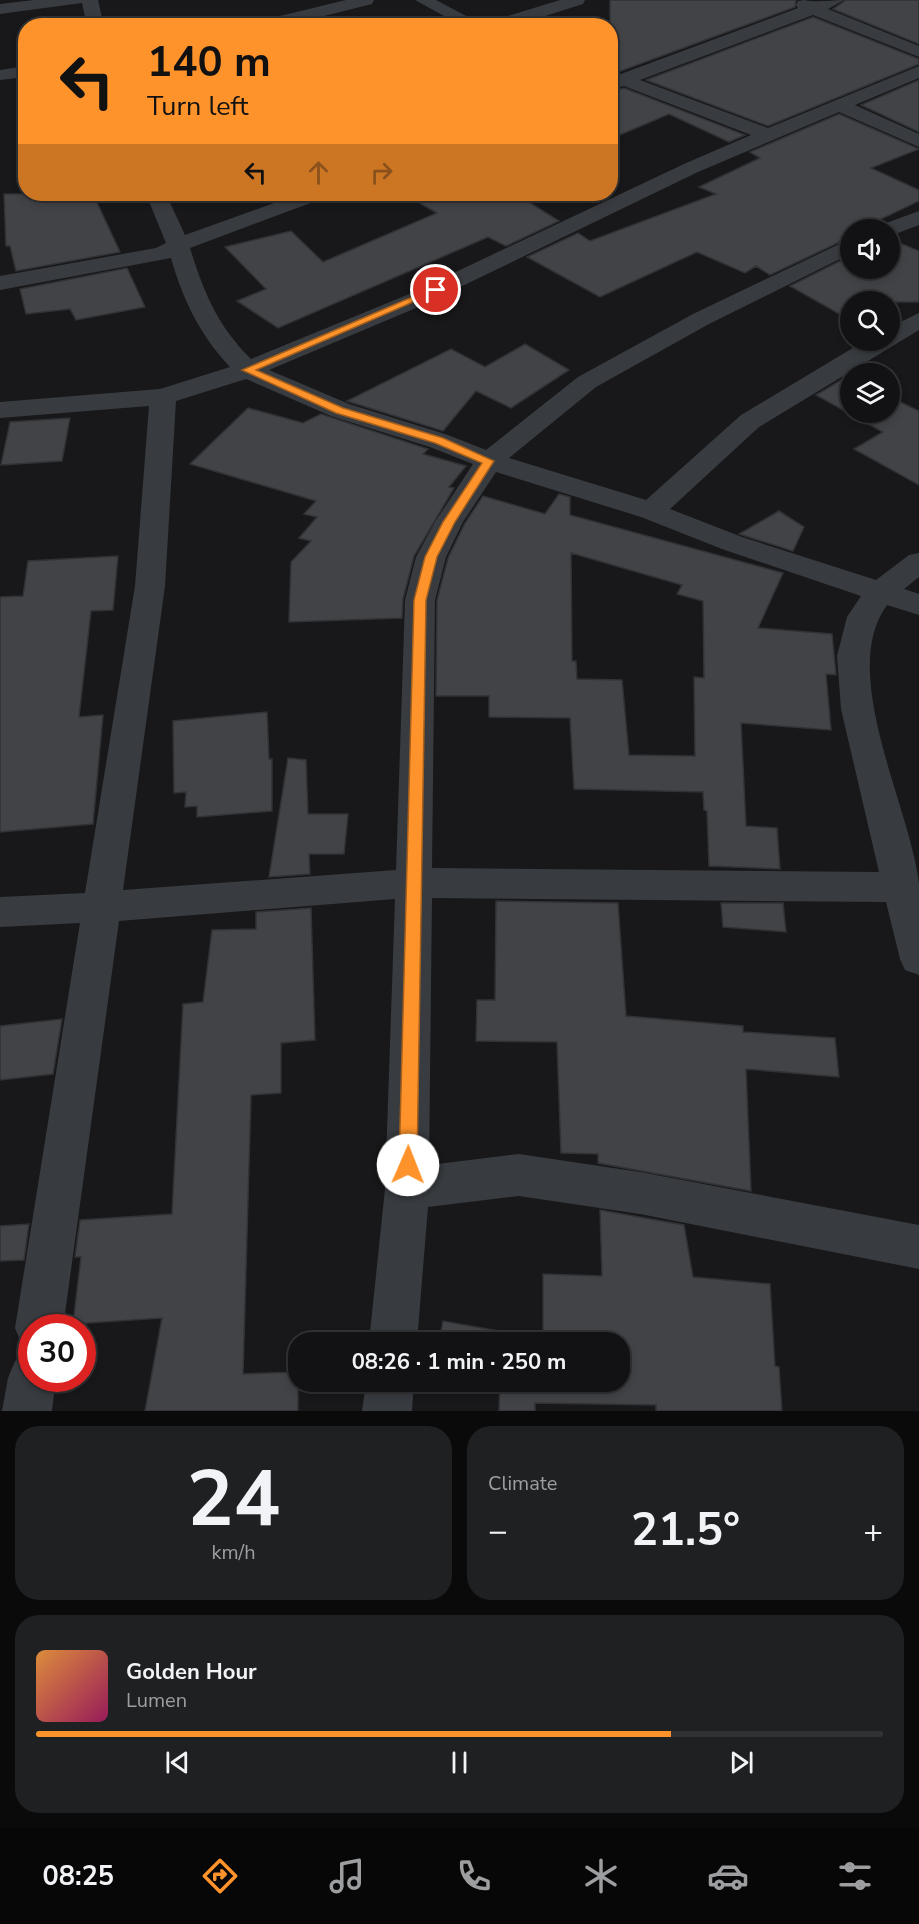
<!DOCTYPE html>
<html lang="en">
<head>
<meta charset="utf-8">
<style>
  :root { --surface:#121214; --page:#1f2022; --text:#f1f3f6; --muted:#9c9ea0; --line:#313234; --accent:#ff932b }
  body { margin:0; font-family:"Nunito Sans",sans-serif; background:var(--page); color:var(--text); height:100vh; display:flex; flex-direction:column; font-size:22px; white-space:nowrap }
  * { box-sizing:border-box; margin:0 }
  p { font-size:20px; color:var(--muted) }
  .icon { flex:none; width:33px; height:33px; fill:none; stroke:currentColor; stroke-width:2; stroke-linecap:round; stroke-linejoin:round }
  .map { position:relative; height:1411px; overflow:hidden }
  .panel { display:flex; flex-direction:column; gap:15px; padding:15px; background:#0a0a0b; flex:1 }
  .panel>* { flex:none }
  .top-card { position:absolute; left:18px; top:18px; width:600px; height:183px; border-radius:24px; box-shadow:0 3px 9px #0003,0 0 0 2px var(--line); background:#ff932b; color:#111; overflow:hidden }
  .buttons { position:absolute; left:840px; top:219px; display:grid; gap:12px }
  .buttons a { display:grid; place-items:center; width:60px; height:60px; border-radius:50%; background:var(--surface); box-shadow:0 3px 9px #0003,0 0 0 2px var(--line); font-size:30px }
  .speed { position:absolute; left:18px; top:1314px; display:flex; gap:12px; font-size:30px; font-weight:700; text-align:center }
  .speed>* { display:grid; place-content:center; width:78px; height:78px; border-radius:50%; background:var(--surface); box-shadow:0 3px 9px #0003,0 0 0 2px var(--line); line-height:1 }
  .speed .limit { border:9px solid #d22; background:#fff; color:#111 }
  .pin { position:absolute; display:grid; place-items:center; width:51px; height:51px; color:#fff; margin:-26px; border:3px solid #fff; border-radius:50%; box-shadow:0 2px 6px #0007 }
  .me { position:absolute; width:66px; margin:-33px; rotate:1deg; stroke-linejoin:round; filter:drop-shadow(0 0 4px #0008) }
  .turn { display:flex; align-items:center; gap:21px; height:126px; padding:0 30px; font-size:27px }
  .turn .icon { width:78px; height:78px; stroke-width:2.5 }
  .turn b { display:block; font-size:42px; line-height:51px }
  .lanes { display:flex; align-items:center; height:57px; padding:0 30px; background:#0003; justify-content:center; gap:30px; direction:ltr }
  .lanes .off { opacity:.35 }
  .big { font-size:45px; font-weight:700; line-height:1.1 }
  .panel .card { flex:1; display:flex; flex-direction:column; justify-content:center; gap:9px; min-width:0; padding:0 21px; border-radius:24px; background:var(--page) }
  .panel .dial { align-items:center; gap:0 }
  .dial b { font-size:78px; line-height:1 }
  .song { display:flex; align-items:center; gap:18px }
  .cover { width:72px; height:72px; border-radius:9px; background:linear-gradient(135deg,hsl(30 70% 55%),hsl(330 70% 35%)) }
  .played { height:6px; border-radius:3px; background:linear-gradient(90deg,var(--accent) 75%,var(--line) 75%) }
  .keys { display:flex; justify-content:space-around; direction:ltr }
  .heat { display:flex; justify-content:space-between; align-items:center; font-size:33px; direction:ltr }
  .panel .tiles { flex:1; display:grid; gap:15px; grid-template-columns:1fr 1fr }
  .card:last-child { grid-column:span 2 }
  .trip { position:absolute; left:288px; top:1332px; width:342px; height:60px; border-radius:24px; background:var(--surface); box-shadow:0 3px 9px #0003,0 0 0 2px var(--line); font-weight:700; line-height:60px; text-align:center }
  .dock { display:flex; height:96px; justify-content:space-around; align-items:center; background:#070708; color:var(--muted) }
  .dock .icon { width:42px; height:42px }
  .dock .on { color:var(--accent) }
  .dock b { font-size:27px; color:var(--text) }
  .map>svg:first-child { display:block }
  .building { fill:#424347; stroke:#313236; stroke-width:1.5; fill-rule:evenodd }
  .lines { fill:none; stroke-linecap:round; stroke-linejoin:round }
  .minor { fill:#383b3f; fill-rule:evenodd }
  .route { fill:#ff932b; stroke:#a6601c; stroke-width:1.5 }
</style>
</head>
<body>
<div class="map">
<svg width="919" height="1411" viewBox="0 0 919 1411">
  <rect width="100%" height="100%" fill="#18181a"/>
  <path class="building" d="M610,0H796L795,7L610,75Z
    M846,0H919V44L833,9Z
    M813,17L919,59V64L768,126L646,80Z
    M919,80V132L861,105Z
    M624,88L745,135L729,142L669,114L610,139V92Z
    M839,114L919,149L871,168L919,190V201L862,228L865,230H850V237L770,275L756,266L745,273L697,252L600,297L527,257L578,233L590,241L716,194L699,187L760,158L750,152Z
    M4,194H93L120,252L16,271L10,246H6Z
    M404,194H516L559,221L506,246L488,237L278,328L237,301L266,289L225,247L291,231L323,262L437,213Z
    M890,239L919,251V302H850V320L790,286L850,256V268H890Z
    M127,268L145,307L76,320L70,309L26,314L20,289Z
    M525,344L569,370L511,408L476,391L443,431L347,401L451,349L485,367Z
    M848,376L850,377V412H890V397L919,411V485L854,449L883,432L816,395Z
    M248,408L303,423L321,414L428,449L423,454L466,466L449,487L454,488L414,556L403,599L402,618L289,622L291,562L311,541L299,538L317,517L304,514L316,501L190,464Z
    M70,418L62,461L1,465L10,422Z
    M559,494L570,497V515L783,573L758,628L832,634L836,675L826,674L831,730L741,723L746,826L777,828L780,869L709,866L707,811L704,810L703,792L574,789L570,718L489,717V696H436L437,600L448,558L465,523L483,496L545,514ZM571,553L682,585L677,594L703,601L704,678L694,677L695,756L629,755L622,680L577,679L576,661H572Z
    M779,511L804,527L793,551L739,534Z
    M118,556L113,610L91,611L79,717L103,715L93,824L0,832V597L23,596L28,561Z
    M267,712L269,759H272V811L197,817V806L185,807L186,792L174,793L173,721Z
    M288,758L306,760L308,814H348L344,854H309L310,874L269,877Z
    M496,901L618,903L626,1016L743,1026V1032L835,1038L839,1077L746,1069L751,1191L598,1163V1154L561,1153L557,1042L476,1041L477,1000H495Z
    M721,903H783L786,932L723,927Z
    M311,908L315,1040L281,1043V1093L251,1095L243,1374L298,1372V1411H145L162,1318L73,1324L81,1257H75L80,1220L172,1214L183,1004L203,1002L212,930L256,929V912Z
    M62,1019L53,1074L0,1080V1026Z
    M600,1210L684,1225L693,1277L770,1284L775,1366L779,1367L782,1411H656V1405L535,1403V1411H499L500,1382H497H620V1342H439L443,1321L543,1339V1274L602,1276Z
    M29,1224L24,1260L0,1261V1226Z"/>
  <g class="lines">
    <path class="minor" d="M34,0H98L104,26H87L82,3L0,14V4Z
      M346,0H374L372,4L284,26H253L255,22Z
      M415,0H436L485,26H462Z
      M560,0H585L583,4L514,26H487L489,22Z
      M804,0C817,3 831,0 844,0L828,9L919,46V57L813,15L640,80L768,128L919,66V78L855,105L919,134V147L839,112L698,172L423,305L269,370L349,404L448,435L486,450L578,377L693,314L850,239V254L709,324L596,387L509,458L646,500L741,415L866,340H890V327L919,313V330L759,427L670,509L742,537L876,580L909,555L919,553V577L904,589L919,594V615L887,605C837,673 911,808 919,884C919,913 919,945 919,975L905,970L900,959L886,902L432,898L429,1165L519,1154L640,1172L919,1225V1269L640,1214L519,1196L428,1207L417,1342H369L385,1189L395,899L119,921L63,1328H32V1349L22,1345L15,1328L80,923L0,927V897L85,893L135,586L149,406L0,418V402L160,389L230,367C200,335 183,300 171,258L0,290V276L156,248L166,243L146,194H166L185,235L299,194H327L324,198L190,248C204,293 217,325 251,359L407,295L684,164L751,135L624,86L610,90V78L798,8L796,5L798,1ZM246,379L331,416L430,447L473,464L435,522L416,557L405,600L396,870L123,890L165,586L176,401ZM496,472L641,517L722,549L861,596L847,617L837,656L841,709L879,872L432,868L435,600L446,557L463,522Z
      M26,66V77L0,80V70Z
      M919,211V225L890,236V230H878L881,225Z
      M32,1354V1378H56L52,1411H2L8,1378L15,1361Z
      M366,1382H414L412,1411H362Z"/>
  </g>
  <path class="route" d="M433,288L441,290L256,370L343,408L443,438L494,461L455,522L437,557L426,600L417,1165L414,1171L408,1174L401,1171L399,1165L414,600L425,557L443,522L482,463L435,443L336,413L242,370Z"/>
</svg>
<div class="buttons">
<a><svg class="icon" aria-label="sound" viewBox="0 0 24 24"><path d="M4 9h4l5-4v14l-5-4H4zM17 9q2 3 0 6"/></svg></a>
<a><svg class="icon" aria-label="search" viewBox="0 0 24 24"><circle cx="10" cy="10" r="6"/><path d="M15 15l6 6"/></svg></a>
<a><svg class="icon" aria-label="layers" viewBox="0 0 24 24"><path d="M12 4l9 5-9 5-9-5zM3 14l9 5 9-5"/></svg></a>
</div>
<div class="speed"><div class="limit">30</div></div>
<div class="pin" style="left:436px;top:290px;background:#d93025"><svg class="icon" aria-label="arrive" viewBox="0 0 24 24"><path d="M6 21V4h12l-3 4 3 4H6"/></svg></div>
<svg class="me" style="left:408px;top:1165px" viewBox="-20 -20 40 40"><circle r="19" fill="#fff"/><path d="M0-13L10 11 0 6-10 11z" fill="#ff932b"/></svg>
<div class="trip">08:26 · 1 min · 250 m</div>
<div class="top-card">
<div class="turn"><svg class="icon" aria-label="left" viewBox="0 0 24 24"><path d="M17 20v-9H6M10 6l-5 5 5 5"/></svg><div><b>140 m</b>Turn left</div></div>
<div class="lanes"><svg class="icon" aria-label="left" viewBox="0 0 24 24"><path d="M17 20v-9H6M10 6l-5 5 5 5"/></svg><svg class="icon off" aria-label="ahead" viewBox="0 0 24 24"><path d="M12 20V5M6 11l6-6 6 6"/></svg><svg class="icon off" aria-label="right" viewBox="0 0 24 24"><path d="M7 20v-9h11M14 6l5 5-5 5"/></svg></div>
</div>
</div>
<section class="panel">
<div class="tiles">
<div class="card dial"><b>24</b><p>km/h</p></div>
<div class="card"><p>Climate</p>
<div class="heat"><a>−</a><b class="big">21.5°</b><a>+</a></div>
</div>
<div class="card">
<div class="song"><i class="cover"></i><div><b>Golden Hour</b><p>Lumen</p></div></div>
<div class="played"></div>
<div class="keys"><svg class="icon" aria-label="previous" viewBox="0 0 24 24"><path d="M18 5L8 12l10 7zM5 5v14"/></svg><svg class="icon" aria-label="pause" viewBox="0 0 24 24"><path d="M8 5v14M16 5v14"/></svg><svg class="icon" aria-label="next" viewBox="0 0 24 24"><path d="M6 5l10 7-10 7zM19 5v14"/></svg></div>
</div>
</div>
</section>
<nav class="dock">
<b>08:25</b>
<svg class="icon on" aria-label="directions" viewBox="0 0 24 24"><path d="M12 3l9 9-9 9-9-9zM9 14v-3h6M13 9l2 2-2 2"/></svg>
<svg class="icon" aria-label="music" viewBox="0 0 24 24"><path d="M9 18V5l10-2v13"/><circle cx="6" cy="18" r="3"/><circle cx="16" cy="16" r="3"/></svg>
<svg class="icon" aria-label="phone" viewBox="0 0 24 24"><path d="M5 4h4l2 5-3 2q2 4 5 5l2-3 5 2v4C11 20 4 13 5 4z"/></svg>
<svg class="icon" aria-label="climate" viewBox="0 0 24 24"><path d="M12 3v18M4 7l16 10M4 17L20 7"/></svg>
<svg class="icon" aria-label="car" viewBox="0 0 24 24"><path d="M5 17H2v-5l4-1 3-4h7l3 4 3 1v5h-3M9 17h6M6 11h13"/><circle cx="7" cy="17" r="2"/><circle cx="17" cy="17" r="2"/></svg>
<svg class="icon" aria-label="filters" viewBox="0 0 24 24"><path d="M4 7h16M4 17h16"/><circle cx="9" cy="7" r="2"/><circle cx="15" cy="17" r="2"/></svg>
</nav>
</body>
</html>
